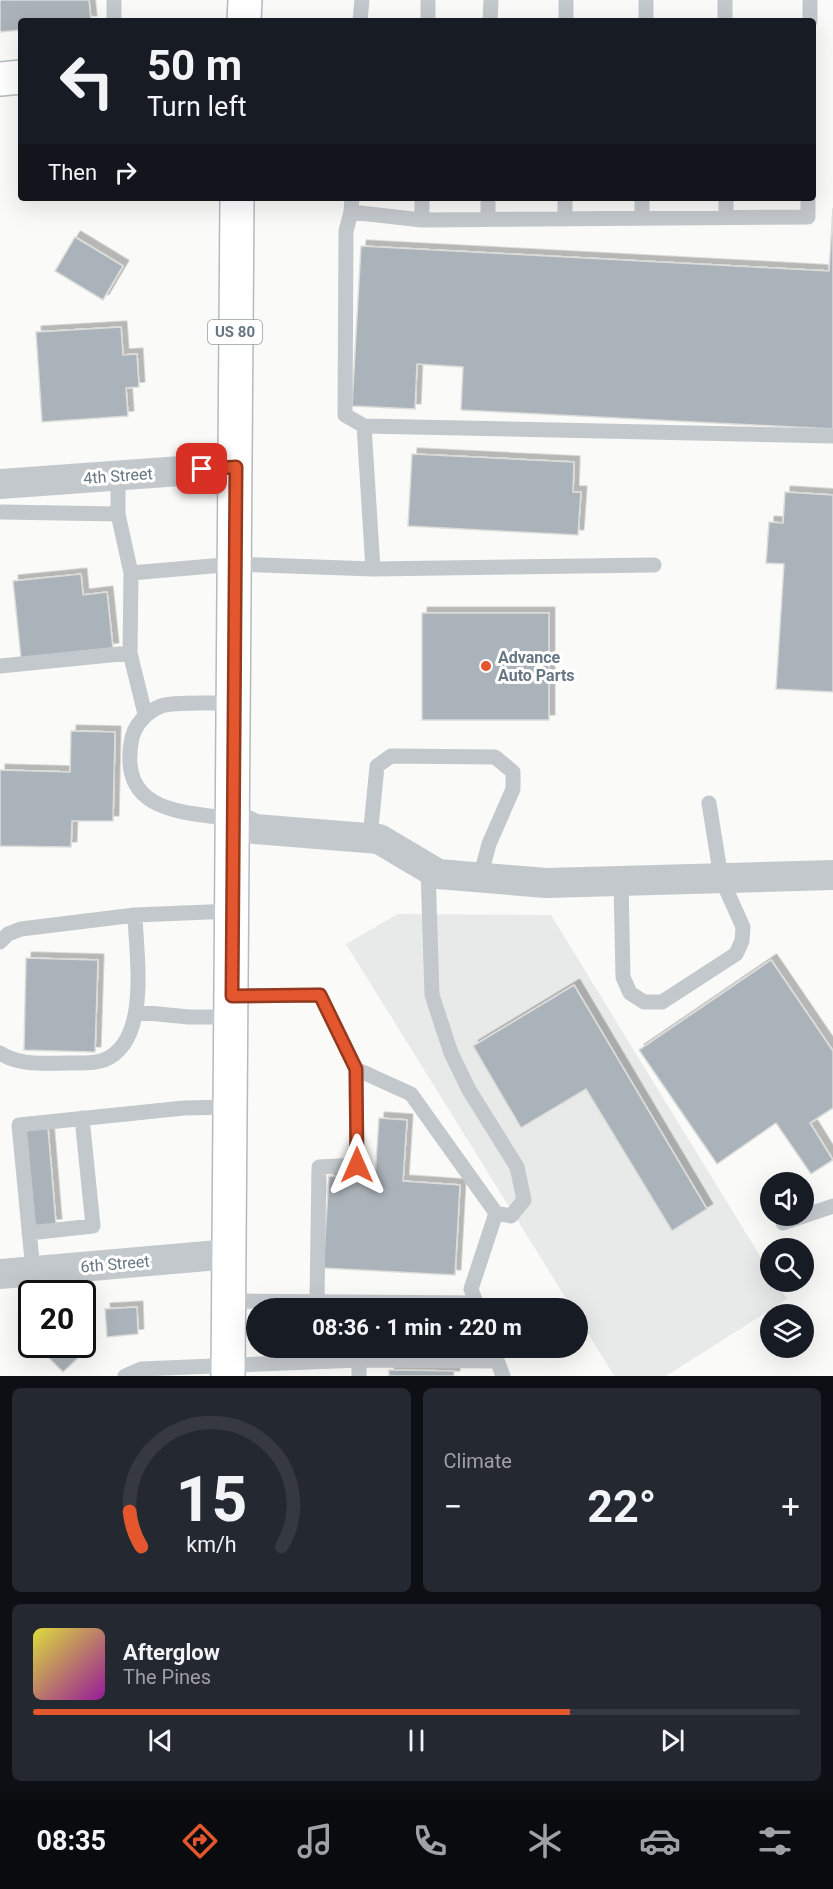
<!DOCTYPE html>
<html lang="en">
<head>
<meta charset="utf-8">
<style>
  :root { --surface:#171b24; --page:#242831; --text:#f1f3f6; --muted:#9ea1a6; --line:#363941; --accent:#e4572e }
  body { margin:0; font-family:Roboto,sans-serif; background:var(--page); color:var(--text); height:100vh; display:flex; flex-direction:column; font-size:22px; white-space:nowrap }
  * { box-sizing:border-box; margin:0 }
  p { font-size:20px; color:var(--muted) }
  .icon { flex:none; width:33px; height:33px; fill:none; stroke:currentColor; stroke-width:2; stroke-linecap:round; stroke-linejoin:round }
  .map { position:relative; height:1376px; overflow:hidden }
  .details { display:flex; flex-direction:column; gap:12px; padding:12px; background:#0d0f14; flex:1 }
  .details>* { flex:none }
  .guide { position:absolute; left:18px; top:18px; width:798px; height:183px; border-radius:6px; box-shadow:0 6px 24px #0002; background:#171b24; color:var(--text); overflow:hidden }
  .tools { position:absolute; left:760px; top:1172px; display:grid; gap:12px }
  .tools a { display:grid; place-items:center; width:54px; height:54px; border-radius:50%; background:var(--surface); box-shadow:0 6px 24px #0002; font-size:30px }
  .speed { position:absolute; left:18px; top:1280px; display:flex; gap:12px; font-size:30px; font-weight:700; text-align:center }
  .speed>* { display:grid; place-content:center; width:78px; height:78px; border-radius:50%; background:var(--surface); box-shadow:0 6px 24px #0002; line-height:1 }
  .speed .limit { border:3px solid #111; border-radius:9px; background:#fff; color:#111 }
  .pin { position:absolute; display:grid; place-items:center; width:51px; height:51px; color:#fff; margin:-26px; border-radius:12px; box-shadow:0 3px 9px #0006 }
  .me { position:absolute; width:66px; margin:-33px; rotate:0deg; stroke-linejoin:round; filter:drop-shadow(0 0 4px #0008) }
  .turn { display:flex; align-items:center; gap:21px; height:126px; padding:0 30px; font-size:27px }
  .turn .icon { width:78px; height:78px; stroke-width:2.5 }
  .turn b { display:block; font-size:42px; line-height:51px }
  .then { display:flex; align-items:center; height:57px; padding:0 30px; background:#0003; gap:12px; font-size:22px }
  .big { font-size:45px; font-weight:700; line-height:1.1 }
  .details .widget { flex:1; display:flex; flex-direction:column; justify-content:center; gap:9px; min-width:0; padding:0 21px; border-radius:9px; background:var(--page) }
  .details .dial { align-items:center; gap:0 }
  .dial svg { height:156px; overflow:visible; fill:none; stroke:var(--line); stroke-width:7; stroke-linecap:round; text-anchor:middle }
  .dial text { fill:var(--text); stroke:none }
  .song { display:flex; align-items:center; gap:18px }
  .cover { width:72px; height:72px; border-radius:9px; background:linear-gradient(135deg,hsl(60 70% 55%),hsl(300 70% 35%)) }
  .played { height:6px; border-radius:3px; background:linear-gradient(90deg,var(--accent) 70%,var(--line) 70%) }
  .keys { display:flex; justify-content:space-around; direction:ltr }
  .heat { display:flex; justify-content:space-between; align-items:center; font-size:33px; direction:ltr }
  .details .tiles { flex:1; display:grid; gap:12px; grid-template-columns:1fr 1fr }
  .widget:last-child { grid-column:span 2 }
  .trip { position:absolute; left:246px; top:1298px; width:342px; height:60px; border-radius:30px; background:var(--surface); box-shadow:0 6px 24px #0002; font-weight:700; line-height:60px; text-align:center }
  .tabs { display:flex; height:96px; justify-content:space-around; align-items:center; background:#090b0e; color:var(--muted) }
  .tabs .icon { width:42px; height:42px }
  .tabs .on { color:var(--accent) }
  .tabs b { font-size:27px; color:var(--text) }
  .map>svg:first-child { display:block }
  .built { fill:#e8e9e9 }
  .building { fill:#aab3b9; stroke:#dcdcda; stroke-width:1.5; filter:url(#shadow) }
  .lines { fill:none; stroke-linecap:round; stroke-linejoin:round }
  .secondary-casing { stroke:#b3babf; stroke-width:36 }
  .primary-casing { stroke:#b5babe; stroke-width:36 }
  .lane { stroke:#c3c8cc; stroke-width:15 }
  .street { stroke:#c3c8cc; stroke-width:30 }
  .secondary { stroke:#fff; stroke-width:33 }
  .primary { stroke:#fff; stroke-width:33 }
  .route-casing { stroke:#94391e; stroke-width:15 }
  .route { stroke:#e4572e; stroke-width:10 }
  .poi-dot { fill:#e4572e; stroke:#fff; stroke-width:2 }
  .labels { text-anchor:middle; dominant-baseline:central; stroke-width:6; stroke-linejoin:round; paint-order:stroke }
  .shield { fill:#fff; stroke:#939fa8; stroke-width:1.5 }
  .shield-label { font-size:15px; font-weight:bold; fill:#657683 }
  .street-label { font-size:16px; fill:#657683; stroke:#fff }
  .poi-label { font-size:16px; font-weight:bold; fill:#657683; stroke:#fff; text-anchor:start }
</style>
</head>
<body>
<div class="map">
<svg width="833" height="1376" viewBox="0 0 833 1376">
  <defs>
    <filter id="shadow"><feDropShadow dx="5.5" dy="-5.5" stdDeviation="0" flood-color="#0004"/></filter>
  </defs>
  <rect width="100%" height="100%" fill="#fafaf8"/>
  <path class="built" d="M398,914L551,915L771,1274V1281H775L787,1299L666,1376H614L578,1317V1308H572L346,944Z"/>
  <path class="building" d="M0,0H89L91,21H21V30L0,32Z
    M833,208V429L461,410L463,367L417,364L415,409L352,406L361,246L829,271Z
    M75,237L123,266L103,300L55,271Z
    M121,327L123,355L137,354L139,387L126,388L128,416L42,422L36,332Z
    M412,454L574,462L573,492H581L578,535L408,526Z
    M785,492L833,495V692L776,689L784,564L766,563L769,522L783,523Z
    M81,574L83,595L107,592L113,648L21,658L13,581Z
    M422,613H549V720H422Z
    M71,731L115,732L113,821H72L71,847L0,846V770L70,772Z
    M26,958L98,960L95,1052L24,1050Z
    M771,960L833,1051V1108L810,1123L833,1160L811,1174L776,1123L717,1164L639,1050Z
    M574,985L707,1209L672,1231L586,1089L521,1128L473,1046Z
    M379,1118L407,1120L403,1181L460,1185L455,1275L323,1268L329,1176L375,1178Z
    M48,1128L56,1224L33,1226L25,1130Z
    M137,1307L138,1334L107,1337L105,1309Z
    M63,1344H78L85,1351L63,1372L49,1358Z
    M389,1370L454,1371V1376H389Z"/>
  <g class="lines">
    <g class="secondary-casing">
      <path id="secondary" d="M0,79L21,77"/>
    </g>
    <g class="primary-casing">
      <path id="primary" d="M244,21L245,0
        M228,1376L237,198"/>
    </g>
    <path class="lane" d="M725,0V21
      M114,21V0
      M360,21L362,0
      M428,21V0
      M490,21L491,0
      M566,21V0
      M646,21V0
      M810,21V0
      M352,198L351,212L422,220L808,217V198
      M726,198V217
      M351,212L346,231L345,415L364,426L833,436
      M565,218V198
      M642,218V198
      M488,219V198
      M422,220V198
      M364,426L373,569
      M2,512L118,514V476
      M118,514L131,573
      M130,653L145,714
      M0,666L130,653L131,573L235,564L373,569L654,565
      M234,819C183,812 120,813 131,743C133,726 146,712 161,706C176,701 217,704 235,703
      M370,838L377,766L391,756L495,757L513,772V789L489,844L480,878
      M428,868L432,995L451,1053L469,1090L517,1167L524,1200L511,1216L496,1213
      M621,881L623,977L630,993L644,1002H662L736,954L742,941L743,927L721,878L709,803
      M0,942L8,934L21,929L135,915L233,911
      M232,996L320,995L356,1069L411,1094L496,1213L471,1289L478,1308
      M137,1012L189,1017H232
      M0,1053C20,1066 45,1063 68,1063C80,1063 93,1064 104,1060C151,1041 136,956 135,915
      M783,1223L833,1206
      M29,1233L93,1226L82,1118
      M33,1271L19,1125L184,1108L231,1107
      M229,1301L476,1303
      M317,1302L319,1167L357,1165L356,1069
      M492,1347L503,1376
      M359,1360L497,1361
      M125,1376L141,1369L359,1360V1376"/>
    <path class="street" d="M0,484L236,467
      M234,819L255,829L379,839L438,874L546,883L833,875
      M0,1274L230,1254"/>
    <use href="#secondary" class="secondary"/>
    <use href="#primary" class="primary"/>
  </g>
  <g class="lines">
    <g class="route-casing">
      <path id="route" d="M202,469L236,467L232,996L320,995L356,1069L357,1165"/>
    </g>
    <use href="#route" class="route"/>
  </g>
  <circle class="poi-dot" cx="486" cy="666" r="6"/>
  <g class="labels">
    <rect class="shield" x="208" y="320" width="54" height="24" rx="4.5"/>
    <g class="shield-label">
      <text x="235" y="332">US 80</text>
    </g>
    <g class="street-label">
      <text transform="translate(118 476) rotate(-4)">4th Street</text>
      <text transform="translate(115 1264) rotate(-5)">6th Street</text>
    </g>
    <g class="poi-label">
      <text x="498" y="657">Advance<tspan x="498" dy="18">Auto Parts</tspan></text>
    </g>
  </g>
</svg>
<div class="tools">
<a><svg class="icon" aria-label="sound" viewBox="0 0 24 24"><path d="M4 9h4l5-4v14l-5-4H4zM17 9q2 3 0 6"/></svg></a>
<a><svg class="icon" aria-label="search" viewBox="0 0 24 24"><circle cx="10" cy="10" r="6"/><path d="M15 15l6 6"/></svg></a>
<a><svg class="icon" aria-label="layers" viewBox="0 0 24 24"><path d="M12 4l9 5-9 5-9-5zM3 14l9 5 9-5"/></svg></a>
</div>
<div class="speed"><div class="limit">20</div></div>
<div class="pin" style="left:202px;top:469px;background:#d93025"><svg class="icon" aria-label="arrive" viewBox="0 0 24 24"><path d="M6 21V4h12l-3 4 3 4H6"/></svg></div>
<svg class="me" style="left:357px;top:1165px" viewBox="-20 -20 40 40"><path d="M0-17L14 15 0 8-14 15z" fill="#e4572e" stroke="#fff" stroke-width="4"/></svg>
<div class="trip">08:36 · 1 min · 220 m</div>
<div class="guide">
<div class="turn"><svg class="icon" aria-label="left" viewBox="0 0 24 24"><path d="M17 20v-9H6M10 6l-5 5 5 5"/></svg><div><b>50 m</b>Turn left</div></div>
<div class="then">Then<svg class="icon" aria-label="right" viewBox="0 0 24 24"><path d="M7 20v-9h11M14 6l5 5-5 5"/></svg></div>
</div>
</div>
<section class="details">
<div class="tiles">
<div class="widget dial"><svg viewBox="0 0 100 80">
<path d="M14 69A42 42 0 1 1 86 69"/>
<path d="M14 69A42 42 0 0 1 8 51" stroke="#e4572e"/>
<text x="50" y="56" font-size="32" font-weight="700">15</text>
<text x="50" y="72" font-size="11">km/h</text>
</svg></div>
<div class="widget"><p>Climate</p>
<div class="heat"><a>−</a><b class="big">22°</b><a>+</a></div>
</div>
<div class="widget">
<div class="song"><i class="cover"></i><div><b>Afterglow</b><p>The Pines</p></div></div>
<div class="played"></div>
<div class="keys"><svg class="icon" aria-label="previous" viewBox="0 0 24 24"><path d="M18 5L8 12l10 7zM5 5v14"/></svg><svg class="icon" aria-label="pause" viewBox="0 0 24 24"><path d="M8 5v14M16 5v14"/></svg><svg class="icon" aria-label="next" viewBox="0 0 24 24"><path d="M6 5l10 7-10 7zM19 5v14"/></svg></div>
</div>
</div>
</section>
<nav class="tabs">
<b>08:35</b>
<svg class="icon on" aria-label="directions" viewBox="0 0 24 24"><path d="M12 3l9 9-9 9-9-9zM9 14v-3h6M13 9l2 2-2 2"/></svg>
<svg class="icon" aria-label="music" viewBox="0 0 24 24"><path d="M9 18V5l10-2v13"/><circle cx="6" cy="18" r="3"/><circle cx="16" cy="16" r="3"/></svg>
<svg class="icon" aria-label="phone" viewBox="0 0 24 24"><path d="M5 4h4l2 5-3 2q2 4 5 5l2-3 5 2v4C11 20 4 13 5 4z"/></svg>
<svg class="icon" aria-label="climate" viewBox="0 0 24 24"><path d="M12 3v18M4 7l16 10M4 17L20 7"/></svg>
<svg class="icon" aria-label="car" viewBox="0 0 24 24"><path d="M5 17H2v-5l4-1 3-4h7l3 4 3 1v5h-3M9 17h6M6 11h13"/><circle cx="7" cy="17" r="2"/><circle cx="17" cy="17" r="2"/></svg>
<svg class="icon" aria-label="filters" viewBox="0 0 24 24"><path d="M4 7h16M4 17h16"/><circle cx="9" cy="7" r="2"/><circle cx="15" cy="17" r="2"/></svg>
</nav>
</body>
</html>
